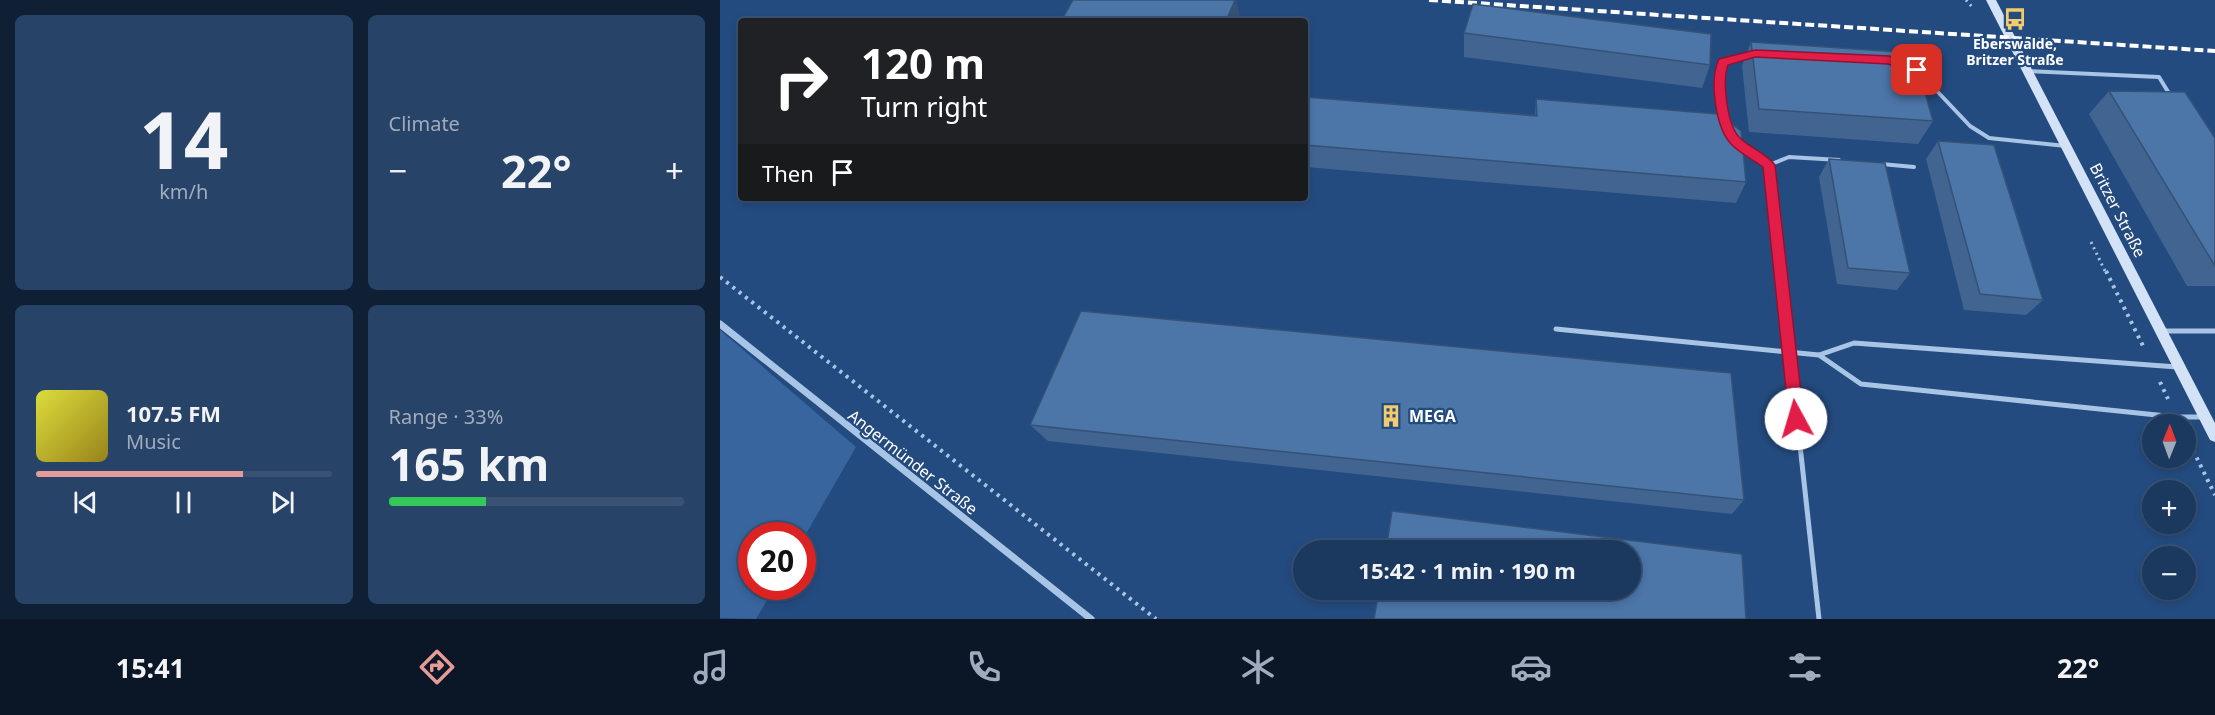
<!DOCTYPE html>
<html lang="en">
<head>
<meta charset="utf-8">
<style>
  :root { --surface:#1b385f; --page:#284368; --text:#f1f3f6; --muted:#a0acbd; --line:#395274; --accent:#e69b98 }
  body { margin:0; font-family:"Noto Sans",sans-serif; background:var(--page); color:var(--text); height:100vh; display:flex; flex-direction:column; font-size:22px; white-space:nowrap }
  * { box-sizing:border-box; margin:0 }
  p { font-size:20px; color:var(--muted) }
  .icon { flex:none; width:33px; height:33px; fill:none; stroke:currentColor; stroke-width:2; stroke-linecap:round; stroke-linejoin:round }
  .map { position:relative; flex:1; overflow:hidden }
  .panel { display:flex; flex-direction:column; gap:15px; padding:15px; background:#0f1f34; width:720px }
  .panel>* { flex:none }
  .banner { position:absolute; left:18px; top:18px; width:570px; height:183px; border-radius:6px; box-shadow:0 3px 9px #0003,0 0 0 2px var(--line); background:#202124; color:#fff; overflow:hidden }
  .needle { width:39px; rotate:1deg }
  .fabs { position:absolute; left:1422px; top:414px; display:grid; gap:12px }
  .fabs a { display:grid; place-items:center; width:54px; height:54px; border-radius:50%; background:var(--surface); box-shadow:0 3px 9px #0003,0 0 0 2px var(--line); font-size:30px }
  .speed { position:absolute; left:18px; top:522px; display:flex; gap:12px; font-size:30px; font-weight:700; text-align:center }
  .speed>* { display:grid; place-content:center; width:78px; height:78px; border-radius:50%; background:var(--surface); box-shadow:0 3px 9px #0003,0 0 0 2px var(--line); line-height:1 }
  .speed .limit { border:9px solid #d22; background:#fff; color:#111 }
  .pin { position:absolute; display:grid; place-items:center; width:51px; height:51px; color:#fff; margin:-26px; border-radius:12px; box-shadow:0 3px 9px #0006 }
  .me { position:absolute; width:66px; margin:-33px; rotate:354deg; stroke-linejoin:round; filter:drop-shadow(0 0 4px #0008) }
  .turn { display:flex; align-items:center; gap:21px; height:126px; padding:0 24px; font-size:27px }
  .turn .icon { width:78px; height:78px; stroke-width:2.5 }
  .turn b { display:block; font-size:42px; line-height:51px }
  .then { display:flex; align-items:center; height:57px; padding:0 24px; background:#0003; gap:12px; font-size:22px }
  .big { font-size:45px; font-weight:700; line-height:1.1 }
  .panel .tile { flex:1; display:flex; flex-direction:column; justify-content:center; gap:9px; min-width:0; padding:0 21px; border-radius:9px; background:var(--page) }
  .panel .dial { align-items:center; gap:0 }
  .dial b { font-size:78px; line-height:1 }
  .song { display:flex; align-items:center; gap:18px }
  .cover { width:72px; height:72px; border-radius:9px; background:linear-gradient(135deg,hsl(60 70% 55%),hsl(50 70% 35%)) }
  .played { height:6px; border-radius:3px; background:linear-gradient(90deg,var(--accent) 70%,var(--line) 70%) }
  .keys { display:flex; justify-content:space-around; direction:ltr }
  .heat { display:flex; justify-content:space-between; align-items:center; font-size:33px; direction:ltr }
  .charge { height:9px; border-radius:4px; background:linear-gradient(90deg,#34c759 33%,var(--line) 0) }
  .panel .tiles { flex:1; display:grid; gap:15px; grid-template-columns:repeat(2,1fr) }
  .trip { position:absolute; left:573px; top:540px; width:348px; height:60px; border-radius:30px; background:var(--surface); box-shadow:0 3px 9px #0003,0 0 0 2px var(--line); font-weight:700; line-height:60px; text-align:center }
  .tabs { display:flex; height:96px; justify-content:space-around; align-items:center; background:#0b1626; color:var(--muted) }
  .tabs .icon { width:42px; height:42px }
  .tabs .active { color:var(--accent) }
  .tabs b { font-size:27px; color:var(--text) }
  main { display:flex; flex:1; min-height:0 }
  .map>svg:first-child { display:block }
  .green { fill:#38659d }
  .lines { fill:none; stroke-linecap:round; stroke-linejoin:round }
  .path-far1 { stroke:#a9c5e6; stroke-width:3; stroke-dasharray:2 4; stroke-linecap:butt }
  .path { stroke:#a9c5e6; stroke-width:4; stroke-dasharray:3 5; stroke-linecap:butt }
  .service-far1 { stroke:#a9c5e6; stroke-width:4 }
  .service { stroke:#a9c5e6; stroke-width:5 }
  .minor { stroke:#a9c5e6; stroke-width:7 }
  .secondary { fill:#d3e2f6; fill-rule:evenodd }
  .rail { stroke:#fff; stroke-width:4; stroke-dasharray:9 4; stroke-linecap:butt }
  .wall { fill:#416590 }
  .shaded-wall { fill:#355276 }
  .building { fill:#4c75a8; stroke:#355276; stroke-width:1.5 }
  .route { fill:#e11d48; stroke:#92132f; stroke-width:1.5 }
  .labels { text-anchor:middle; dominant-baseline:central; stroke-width:4.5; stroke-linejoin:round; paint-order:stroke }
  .far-poi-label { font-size:14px; font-weight:bold; fill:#fff; stroke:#244b7f }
  .street-label { font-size:16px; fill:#fff; stroke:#244b7f }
  .poi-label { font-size:16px; font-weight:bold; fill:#fff; stroke:#244b7f; text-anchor:start }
</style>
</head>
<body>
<main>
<section class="panel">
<div class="tiles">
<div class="tile dial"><b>14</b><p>km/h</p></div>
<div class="tile"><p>Climate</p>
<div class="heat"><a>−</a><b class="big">22°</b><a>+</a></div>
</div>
<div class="tile">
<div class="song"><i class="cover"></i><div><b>107.5 FM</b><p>Music</p></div></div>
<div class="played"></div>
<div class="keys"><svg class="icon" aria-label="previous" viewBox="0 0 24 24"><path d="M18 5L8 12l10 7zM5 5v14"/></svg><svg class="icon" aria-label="pause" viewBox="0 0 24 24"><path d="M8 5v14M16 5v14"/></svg><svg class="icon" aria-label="next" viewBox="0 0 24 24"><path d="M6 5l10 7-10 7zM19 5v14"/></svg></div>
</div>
<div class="tile"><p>Range · 33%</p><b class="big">165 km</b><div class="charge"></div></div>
</div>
</section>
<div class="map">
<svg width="1495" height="619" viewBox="0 0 1495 619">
  <rect width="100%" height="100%" fill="#244b7f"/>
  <path class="green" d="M0,330L136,447L83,539L82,536H32V586L55,587L36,619L0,618Z"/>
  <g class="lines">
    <path class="path-far1" d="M1246,0L1254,9
      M1371,242L1386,273"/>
    <path class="path" d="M1386,271L1424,348
      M0,277L436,619
      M1440,382L1448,399
      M1466,436L1495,495"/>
    <path class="service-far1" d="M1197,70L1250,126L1269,138L1346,146
      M1307,71L1439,77L1450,95
      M1006,125L999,75L1003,62L1031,54
      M1019,144L1049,165L1061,273
      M1161,164L1194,167
      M1049,165L1069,157L1119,160"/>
    <path class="service" d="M1061,271L1099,619
      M836,329L1099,355L1134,343L1457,367
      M1442,331H1495
      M1099,355L1141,384L1456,417H1484"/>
    <path class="minor" d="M0,324L371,619"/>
    <path class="secondary" d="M1266,0H1276L1495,423V442L1490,440Z"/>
    <path class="rail" d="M709,0L1495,51"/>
  </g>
  <path class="wall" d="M744,33L990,65L982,88L744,57Z
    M1031,42L1213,121L1198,144L1029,132L1022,66Z
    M1389,91L1495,138V286H1467L1369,114Z
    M585,97L815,115L816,99L1026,182L1016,203L585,167Z
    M1218,141L1323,300L1306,315L1244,310L1206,159Z
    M1109,159L1190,273L1177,290L1117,284L1099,177Z
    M310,425L1024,500L1012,514L328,441Z"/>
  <path class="shaded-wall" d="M516,0L521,21H506Z"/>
  <path class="building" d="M353,0H515L506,21H341Z
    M753,4L991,34L990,65L744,33Z
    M1031,42L1194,53L1213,121L1039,109Z
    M1389,91L1465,92L1495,138V266Z
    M585,97L817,116L816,99L998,114L1021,131L1026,182L585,145Z
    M1218,141L1274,145L1323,300L1260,294Z
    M1109,159L1165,163L1190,273L1128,268Z
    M361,311L1011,373L1024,500L310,425Z
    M672,511L1022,554L1026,619H654L659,590H910V550H666Z"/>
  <path class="route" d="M1035,50L1169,56L1201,67L1203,70L1197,74L1168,64L1035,57L1008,65C1002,81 1007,126 1020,138C1030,148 1046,153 1055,165L1084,419L1081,424L1076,426L1071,424L1069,419L1043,167C1033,160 1020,153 1012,145C995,128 989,79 999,59Z"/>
  <defs>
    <g id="bus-bare" transform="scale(1.8)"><path d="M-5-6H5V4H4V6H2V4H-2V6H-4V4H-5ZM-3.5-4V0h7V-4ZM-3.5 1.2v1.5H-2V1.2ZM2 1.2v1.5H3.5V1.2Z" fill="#f1cb6d" stroke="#244b7f" stroke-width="2.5" paint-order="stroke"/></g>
    <g id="building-bare" transform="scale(1.8)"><path d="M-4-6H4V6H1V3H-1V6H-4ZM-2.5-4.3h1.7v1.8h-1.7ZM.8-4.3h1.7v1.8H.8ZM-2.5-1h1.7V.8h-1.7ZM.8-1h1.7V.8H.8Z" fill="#f1cb6d" stroke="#244b7f" stroke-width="2.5" paint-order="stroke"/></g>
  </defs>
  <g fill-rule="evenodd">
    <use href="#bus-bare" x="1295" y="19"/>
    <use href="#building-bare" x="671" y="416"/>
  </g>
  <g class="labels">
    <g class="far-poi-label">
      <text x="1295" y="43">Eberswalde,<tspan x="1295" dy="16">Britzer Straße</tspan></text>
    </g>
    <g class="street-label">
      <text transform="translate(1398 210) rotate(63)">Britzer Straße</text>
      <text transform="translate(193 462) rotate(38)">Angermünder Straße</text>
    </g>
    <g class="poi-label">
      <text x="689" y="416">MEGA</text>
    </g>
  </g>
</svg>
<div class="fabs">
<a><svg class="needle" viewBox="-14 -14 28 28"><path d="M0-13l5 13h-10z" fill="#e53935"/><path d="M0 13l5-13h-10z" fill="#a0acbd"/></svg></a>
<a>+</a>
<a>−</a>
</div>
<div class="speed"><div class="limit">20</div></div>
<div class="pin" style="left:1197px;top:70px;background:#d93025"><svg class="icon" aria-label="arrive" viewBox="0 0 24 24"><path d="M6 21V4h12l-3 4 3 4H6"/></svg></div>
<svg class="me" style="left:1076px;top:419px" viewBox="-20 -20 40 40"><circle r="19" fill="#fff"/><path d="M0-13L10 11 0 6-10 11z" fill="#e11d48"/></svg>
<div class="trip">15:42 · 1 min · 190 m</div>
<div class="banner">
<div class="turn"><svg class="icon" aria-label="right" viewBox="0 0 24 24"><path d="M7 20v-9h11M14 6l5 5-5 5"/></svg><div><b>120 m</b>Turn right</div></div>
<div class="then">Then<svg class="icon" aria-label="arrive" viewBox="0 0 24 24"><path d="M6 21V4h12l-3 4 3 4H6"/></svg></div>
</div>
</div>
</main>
<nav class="tabs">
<b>15:41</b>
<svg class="icon active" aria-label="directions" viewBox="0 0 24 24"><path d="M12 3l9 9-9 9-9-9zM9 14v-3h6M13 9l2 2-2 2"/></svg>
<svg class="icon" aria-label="music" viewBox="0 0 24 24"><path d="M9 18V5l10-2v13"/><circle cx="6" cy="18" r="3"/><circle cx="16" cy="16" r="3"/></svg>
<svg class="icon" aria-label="phone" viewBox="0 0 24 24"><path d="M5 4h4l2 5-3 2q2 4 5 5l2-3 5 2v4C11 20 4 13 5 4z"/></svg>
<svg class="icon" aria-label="climate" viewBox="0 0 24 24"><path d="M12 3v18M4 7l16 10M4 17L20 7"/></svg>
<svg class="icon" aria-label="car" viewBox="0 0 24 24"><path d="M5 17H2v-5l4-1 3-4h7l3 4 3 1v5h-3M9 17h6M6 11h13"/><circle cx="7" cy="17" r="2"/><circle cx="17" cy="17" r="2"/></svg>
<svg class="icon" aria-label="filters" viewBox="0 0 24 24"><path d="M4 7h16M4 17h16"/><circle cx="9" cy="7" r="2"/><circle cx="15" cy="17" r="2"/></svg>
<b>22°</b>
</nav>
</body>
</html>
